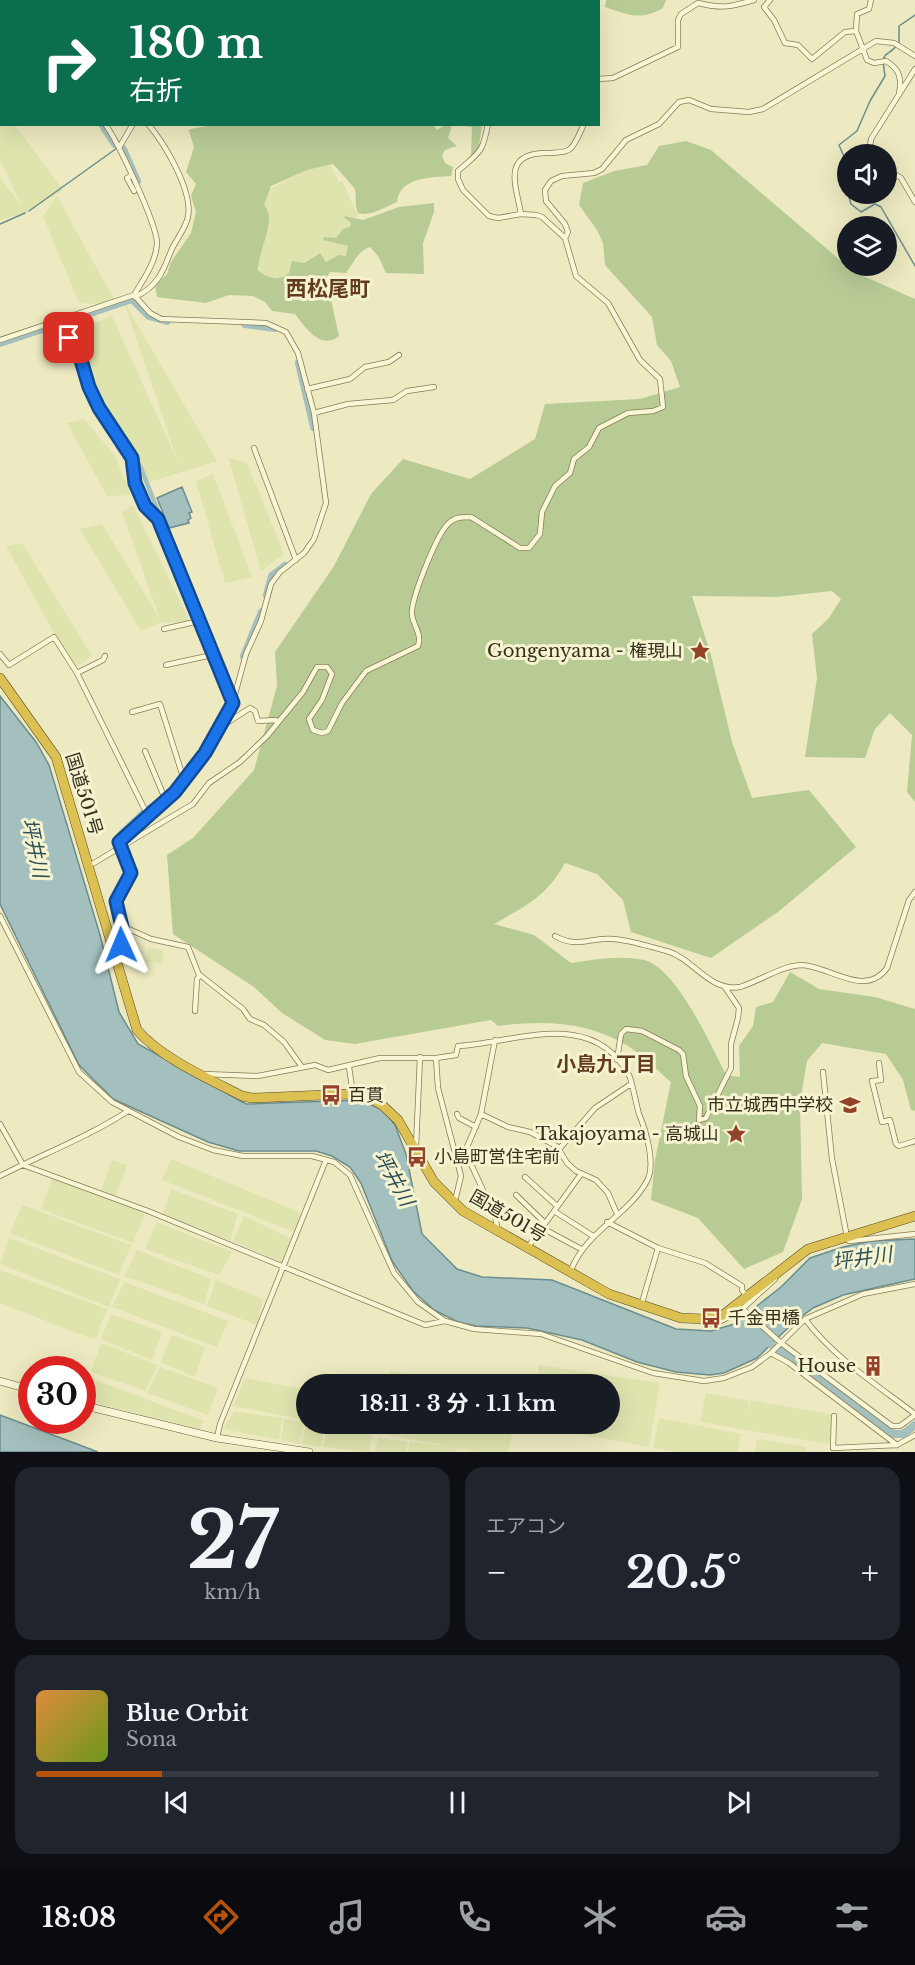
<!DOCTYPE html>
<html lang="ja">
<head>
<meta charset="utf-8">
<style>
  :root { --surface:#171b24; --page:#20242c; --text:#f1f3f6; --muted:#9ea1a6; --line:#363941; --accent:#b45309 }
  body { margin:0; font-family:"Libre Baskerville","Noto Sans JP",serif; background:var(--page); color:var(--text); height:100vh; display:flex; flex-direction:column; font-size:22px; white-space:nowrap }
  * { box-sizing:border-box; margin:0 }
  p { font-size:20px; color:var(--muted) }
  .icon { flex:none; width:33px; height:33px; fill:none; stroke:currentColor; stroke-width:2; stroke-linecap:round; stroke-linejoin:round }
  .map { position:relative; height:1452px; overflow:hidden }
  .details { display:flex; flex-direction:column; gap:15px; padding:15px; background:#0d0f14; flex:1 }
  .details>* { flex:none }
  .banner { position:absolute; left:0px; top:0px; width:600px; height:126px; box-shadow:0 6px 24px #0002; background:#0b6e4f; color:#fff; overflow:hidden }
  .buttons { position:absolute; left:837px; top:144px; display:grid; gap:12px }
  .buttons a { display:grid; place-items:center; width:60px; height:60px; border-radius:50%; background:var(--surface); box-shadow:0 6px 24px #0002; font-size:30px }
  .speed { position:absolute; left:18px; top:1356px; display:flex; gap:12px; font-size:30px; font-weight:700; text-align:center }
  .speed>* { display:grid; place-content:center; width:78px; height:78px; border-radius:50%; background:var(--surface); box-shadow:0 6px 24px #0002; line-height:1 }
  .speed .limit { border:9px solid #d22; background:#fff; color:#111 }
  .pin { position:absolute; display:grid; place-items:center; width:51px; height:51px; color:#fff; margin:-26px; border-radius:12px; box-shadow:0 3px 9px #0006 }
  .me { position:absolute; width:66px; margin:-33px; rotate:359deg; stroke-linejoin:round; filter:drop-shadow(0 0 4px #0008) }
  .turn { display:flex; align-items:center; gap:21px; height:126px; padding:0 30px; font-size:27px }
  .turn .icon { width:78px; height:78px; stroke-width:2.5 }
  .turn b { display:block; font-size:42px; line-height:51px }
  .big { font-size:45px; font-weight:700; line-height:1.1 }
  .details .tile { flex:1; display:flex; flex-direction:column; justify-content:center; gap:9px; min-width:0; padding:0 21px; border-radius:18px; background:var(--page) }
  .details .dial { align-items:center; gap:0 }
  .dial b { font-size:78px; line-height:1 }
  .song { display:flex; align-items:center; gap:18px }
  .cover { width:72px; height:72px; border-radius:9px; background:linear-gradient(135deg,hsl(30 70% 55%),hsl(80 70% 35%)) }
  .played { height:6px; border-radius:3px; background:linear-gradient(90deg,var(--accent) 15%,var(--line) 15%) }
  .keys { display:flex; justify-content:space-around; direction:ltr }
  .heat { display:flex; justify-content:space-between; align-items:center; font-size:33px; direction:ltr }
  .details .tiles { flex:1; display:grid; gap:15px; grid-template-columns:1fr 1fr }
  .tile:last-child { grid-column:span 2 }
  .trip { position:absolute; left:296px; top:1374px; width:324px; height:60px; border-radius:30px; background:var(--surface); box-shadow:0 6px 24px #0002; font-weight:700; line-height:60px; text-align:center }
  .menu { display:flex; height:96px; justify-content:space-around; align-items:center; background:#090b0e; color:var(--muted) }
  .menu .icon { width:42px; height:42px }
  .menu .selected { color:var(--accent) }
  .menu b { font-size:27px; color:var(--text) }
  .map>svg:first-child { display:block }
  .farmland { fill:#dfe3ae }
  .green { fill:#b8cb95 }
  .water { fill:#a4c0be; stroke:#6b8d8d; stroke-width:1.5 }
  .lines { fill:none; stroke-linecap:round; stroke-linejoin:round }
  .stream { stroke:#6b8d8d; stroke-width:1.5 }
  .canal { stroke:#a4c0be; stroke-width:4.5 }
  .river { stroke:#a4c0be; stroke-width:8 }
  .street-casing { stroke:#867c59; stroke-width:6 }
  .secondary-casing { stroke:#685c3c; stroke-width:8 }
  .highway-casing { stroke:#54482d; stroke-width:10 }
  .street { stroke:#f8f6d4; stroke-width:4.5 }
  .secondary { stroke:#f8f6d4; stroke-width:7 }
  .highway { stroke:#dcc052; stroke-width:9 }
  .route-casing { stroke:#114b97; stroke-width:15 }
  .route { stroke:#1a73e8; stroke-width:10 }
  .labels { text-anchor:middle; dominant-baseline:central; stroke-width:6; stroke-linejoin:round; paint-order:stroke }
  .poi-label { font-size:18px; fill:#362f1d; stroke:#f5f3d0; text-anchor:end }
  .street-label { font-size:18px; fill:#362f1d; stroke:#f5f3d0 }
  .water-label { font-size:20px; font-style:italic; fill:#2c4f56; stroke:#f5f3d0 }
  .neighbourhood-label { font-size:20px; font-weight:bold; fill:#623c1d; stroke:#f5f3d0 }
  .quarter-label { font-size:21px; font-weight:bold; fill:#623c1d; stroke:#f5f3d0 }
</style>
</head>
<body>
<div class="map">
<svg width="915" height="1452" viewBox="0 0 915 1452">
  <rect width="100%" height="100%" fill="#edeac1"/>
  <path class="farmland" d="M0,103L2,124L15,125L63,190L25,213L0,220V177L23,208L0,161Z
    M330,165L339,182L342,181L358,216L354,220L343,216L351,223L350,227L343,229L336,238L325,237L323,240L348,246L346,257L339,255L326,262L317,253L284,278H271L260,272L258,263L262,242L270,224L263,205L268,190L307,170Z
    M57,196L117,305L79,303L43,216Z
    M124,302L217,461L146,483L70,334L112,316L178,462Z
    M84,419L115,456L131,495L107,496L67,423Z
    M228,457L247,463L284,554L261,571Z
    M213,474L252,577L225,583L196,481Z
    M133,505L190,622H162L141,631L80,529L102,524L160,619L122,512Z
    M22,543L92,656L74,669L6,546Z
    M148,947L163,950V964L146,961Z
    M171,1159L301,1213L294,1232L162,1180Z
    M112,1160L127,1165L115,1198L100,1193Z
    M52,1178L145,1212L133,1243L41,1209Z
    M171,1189L238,1214L230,1241L163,1214Z
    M22,1205L131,1245L119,1275L10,1233Z
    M244,1216L292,1239L283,1263L233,1241Z
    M157,1222L232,1252L219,1275L145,1249Z
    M9,1238L120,1279L109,1307L0,1264Z
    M137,1250L211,1279L204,1304L124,1276Z
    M0,1270L107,1309L95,1340L0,1303Z
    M216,1280L263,1299L257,1325L207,1306Z
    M124,1282L228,1321L217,1347L112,1307Z
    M111,1314L162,1332L152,1360L101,1339Z
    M172,1335L205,1347L195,1377L161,1362Z
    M101,1343L157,1365L146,1391L91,1372Z
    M538,1365L660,1383L649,1447L529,1425L609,1424V1384H538Z
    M160,1367L218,1388L208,1415L147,1393Z
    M390,1371L410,1374L408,1384H387Z
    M88,1377L204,1421L200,1429L83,1400V1390Z
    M245,1378L306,1390V1420L233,1406Z
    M706,1393L749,1401L748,1412L751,1400L834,1415L829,1444L700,1422Z
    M234,1411L282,1418L279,1440L223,1429Z
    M659,1418L741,1434L738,1452H677L653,1448Z
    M284,1419L304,1422L300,1444L281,1440Z
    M306,1424L324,1427L321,1447L301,1444Z
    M380,1424H524L523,1427L514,1426L508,1452H477L457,1448L456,1452H408L410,1442L452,1447L378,1433Z
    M327,1428L372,1435L369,1452L323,1447Z
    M378,1438L408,1442L406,1452H375Z
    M757,1439L807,1447L806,1452H755Z"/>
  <path class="green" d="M14,0H299V2H15Z
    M388,0H559L389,2Z
    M606,0H666L663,8C640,21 629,15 605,7Z
    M219,124H433L437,130L445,125H452L448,138L457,146L445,150L442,155L445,163L453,167L451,176C433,177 399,177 397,202C385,207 371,217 358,213C354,204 357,197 355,189C354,187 334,165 333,164L307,170L271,186L264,205C278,219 258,250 258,270C266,278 279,282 289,273L292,261L304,263L320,253L326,262L339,255L346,256L348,246L323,240L324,237L336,238L343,229L350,227L351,223L343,216L363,220L399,207L434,203V212L423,243L424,274L386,273L378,256L370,247C357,251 354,263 346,273L330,272L327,277L329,284H340L331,300L339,336C321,351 305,327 295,314L272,311L265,302L253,296L229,295L206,303L157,297L155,285L167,274L171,262L191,233L196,212L191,196L196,184L186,172L194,147L189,131L190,129Z
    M458,125H482L478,153L471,158L472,127Z
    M686,141L711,150L854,272L915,299V802L907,792L912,735L890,713L875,729L865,758L805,757L817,678L812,634L829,618L841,599L832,591L776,597L692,596L711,655L732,742L752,798L809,790L856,847L778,912L711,958L631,932L623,900L597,874L565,863C546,897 527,905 494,924L534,935L571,963C595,959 620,955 644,960C676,967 712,1047 726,1075L740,1077L739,1046L753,1026L756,1007L773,1002L790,972L819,989L875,997L915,1009V1111L911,1110L903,1080L886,1054L822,1043L807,1061L800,1103L802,1199L783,1252L744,1269L698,1218L651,1200L655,1160L671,1082C657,1070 643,1055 628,1046C587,1021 544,1020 498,1026L491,1020L355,1044L325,1040L282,1013L254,987L173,934L167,855L193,838L254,770L277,686L275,652L334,566L371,494L403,459L470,479L535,439L545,404L640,399L680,387L671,361L657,345L652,317L605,265L603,243L597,230L579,205L583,183L614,171L647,165L659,146Z"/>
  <path class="water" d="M182,487L192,512L189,513L191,518L188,520L189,523L169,528L157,498Z
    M0,696L36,742L49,765L100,935L119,1012L138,1044L246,1104L361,1100L385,1111L395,1125L406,1154L422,1234L457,1269L482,1277L552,1280L676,1329L711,1331L734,1324L781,1287L810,1258L843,1247L871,1241L915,1239V1279L843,1295L813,1308L792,1324L757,1358L724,1373L710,1375L676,1372L637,1362L582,1340L550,1333L527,1328L476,1326L458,1322L434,1310L413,1291L392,1261L361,1183L350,1167L332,1156L316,1151H239L208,1142L113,1099L79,1065L0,904Z
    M0,1415L98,1452H0Z"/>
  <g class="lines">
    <path class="stream" d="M848,166L839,145L857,131L870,101L885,76C880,46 887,61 899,42V26L915,15
      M848,194L851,204L861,212L875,204L881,207L915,266
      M29,211L117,148
      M0,224L25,213"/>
    <path class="canal" d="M79,350L88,379
      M122,438L141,468L175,555"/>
    <path class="river" d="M0,39L2,40
      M102,124L115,144
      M123,149L137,181
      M245,324L275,328
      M0,343L132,299L149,316L167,321
      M299,363L314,427
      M267,595L272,576L285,566
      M244,656L262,612
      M214,735L228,710
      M146,811L168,796L184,776
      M121,835L143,814
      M765,1340L894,1434H903L915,1425"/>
    <g class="street-casing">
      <path id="street" d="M325,0L327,2
        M770,0L764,7L774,20L785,43L798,45L812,59L845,32L856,31
        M871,0L869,9L857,14L856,31L867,60L874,63L886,61C900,69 902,79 899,94
        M563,2L564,0
        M0,36L2,37
        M598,79L613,78L678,47V20L681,14L698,3C722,9 730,7 754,0
        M120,146L133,124
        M869,154L871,139L915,69
        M886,169L901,178L915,202
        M132,175L127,178L134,191
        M521,214C516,185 501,153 547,153C554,152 564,154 570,149C576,144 580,132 584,124
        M565,238L568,232L565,224L546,201L545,190L551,181L562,176L594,173L602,169L626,140L659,124L679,102L689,100L711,109L749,112L763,109L876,41L894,43L915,56
        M135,297C157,287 163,272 171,251C176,239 185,230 188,217C193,191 165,144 148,124
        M59,320L78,351L89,387L99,408L129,452L135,483L145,506L158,519L233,703
        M0,340L134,295C143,280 156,262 157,244C158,226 117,140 105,124
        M307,389L350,379L365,367L389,362L399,355
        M314,413L348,404L393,400L407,391L434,387
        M254,448L296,560
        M164,629L199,621
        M0,654L9,665L54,637L77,673L145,810
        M166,665L212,655
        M77,673L103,660L105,656
        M132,712L160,704L184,780
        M222,726L250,708L255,711L258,721L276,720
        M145,751L166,801
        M89,866L193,804L209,783L240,762L267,736L303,692L317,667H327L332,674L322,700L309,719L313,730L322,733L328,731L342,703L366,671L418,646C423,632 410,623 412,610C414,593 437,533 449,523C455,517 462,517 471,517L520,548H529L540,534L542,512L555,486L570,473L574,459L589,447L599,428L628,413L653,411L663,407L660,379L640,360L608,303L576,276L565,238L542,217L536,215L521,214L498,218L489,216L463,190L458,179V171C480,151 482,155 488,124
        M0,916L79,1072L112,1102L179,1137L213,1150L243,1156H312L334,1162L350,1175L394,1273L418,1302L445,1321L474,1329L541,1334L653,1373L704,1381L724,1378L752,1367L771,1353L805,1319L863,1294L915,1284
        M122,926L151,939L188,947L199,975
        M555,936C578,949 589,937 613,939C630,940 650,947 667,951C694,959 709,992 740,987C760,981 781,966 801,965C828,965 865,999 887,968L909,900L915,892
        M116,955C129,928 114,919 117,897L131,873L119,842L175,792L222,726L231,709L246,654L261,621L271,584L280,572L304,553L314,539L326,503L314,413L298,353L286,332L266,323L161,319L150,313L134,295
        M195,1011L197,979L200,975L243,1009L250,1019L264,1025L284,1042L302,1067
        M495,1040L481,1114L467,1147L470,1162L495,1216L498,1231
        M436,1058L438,1088L461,1176L455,1201
        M617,1060L621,1034L626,1029L642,1031L679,1050L683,1054L686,1076L700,1106L699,1120L706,1118L731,1068V1044L738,1018L739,1008L724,986
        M879,1063L881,1080L872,1081L882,1122L890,1120L896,1144L899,1146L915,1141
        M349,1067L353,1094
        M823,1072L832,1159L847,1237
        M204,1074L258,1076L315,1065L328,1070L380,1058H436L456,1055L458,1046C515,1043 592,1007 629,1075C632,1081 636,1104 639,1114C646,1131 656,1164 647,1181C628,1216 587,1230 571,1270
        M457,1114L459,1118L476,1127
        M481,1114L508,1127L530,1132L560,1148L595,1108L631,1084
        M0,1124L23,1165L148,1211L425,1325L445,1321
        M416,1147L420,1057
        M558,1148L567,1163L576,1171L596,1180L608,1193L617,1214
        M0,1176C43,1154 88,1137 128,1111
        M525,1177L557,1206
        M516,1195L545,1223
        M554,1211L593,1236
        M607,1222L658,1248L705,1263L742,1286V1290L746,1296
        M542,1228L581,1249
        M849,1241L915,1234
        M528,1247L581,1174
        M641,1306L658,1248
        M743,1309L781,1343L892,1426H900L915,1415
        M805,1319C834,1358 877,1385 915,1414
        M701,1321L706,1325L721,1321L740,1311L775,1279
        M771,1353L789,1363L897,1445
        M834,1416L833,1448L897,1445L915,1435
        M217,1438L220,1424L326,1160"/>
    </g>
    <g class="secondary-casing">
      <path id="secondary" d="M0,1381L32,1390
        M82,1405L217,1438L309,1452"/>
    </g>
    <g class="highway-casing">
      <path id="highway" d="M0,678L56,757L137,1030C161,1058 209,1079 242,1096L252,1098L348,1094L369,1098L382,1105L398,1120L434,1182L463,1211L609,1294L681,1318L705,1319L723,1315L808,1249L915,1216"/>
    </g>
    <use href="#street" class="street"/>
    <use href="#secondary" class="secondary"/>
    <use href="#highway" class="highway"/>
  </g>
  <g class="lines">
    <g class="route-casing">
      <path id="route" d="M69,338L81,360L89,387L99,408L132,458L135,483L145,506L158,519L233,703L205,753L175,792L119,842L131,873L116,901L122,927L121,945"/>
    </g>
    <use href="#route" class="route"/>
  </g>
  <defs>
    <g id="sight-bare" transform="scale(1.62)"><path d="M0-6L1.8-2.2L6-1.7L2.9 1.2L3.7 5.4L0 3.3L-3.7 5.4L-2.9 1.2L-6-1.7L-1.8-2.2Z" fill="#95422a" stroke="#f5f3d0" stroke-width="2.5" paint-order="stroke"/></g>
    <g id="bus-bare" transform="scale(1.62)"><path d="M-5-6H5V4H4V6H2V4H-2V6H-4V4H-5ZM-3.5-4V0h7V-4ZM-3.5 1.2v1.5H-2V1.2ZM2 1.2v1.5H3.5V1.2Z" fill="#95422a" stroke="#f5f3d0" stroke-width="2.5" paint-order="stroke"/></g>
    <g id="school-bare" transform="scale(1.62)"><path d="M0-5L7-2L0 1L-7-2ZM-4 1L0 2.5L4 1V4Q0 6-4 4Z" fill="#95422a" stroke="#f5f3d0" stroke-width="2.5" paint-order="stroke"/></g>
    <g id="building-bare" transform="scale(1.62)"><path d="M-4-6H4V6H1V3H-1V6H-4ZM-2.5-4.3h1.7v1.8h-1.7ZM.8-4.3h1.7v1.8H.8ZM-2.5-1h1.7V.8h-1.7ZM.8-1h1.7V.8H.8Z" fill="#95422a" stroke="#f5f3d0" stroke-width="2.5" paint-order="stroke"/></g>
  </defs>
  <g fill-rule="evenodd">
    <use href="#sight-bare" x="700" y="651"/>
    <use href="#bus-bare" x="331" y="1095"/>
    <use href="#school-bare" x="850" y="1105"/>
    <use href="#sight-bare" x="736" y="1134"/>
    <use href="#bus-bare" x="417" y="1157"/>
    <use href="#bus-bare" x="711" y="1318"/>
    <use href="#building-bare" x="873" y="1366"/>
  </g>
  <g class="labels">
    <g class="poi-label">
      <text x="683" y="651">Gongenyama - 権現山</text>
      <text x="348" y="1095" text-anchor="start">百貫</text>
      <text x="833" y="1105">市立城西中学校</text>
      <text x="719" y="1134">Takajoyama - 高城山</text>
      <text x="434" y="1157" text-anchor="start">小島町営住宅前</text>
      <text x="728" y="1318" text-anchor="start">千金甲橋</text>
      <text x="856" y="1366">House</text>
    </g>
    <g class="street-label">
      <text transform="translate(84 794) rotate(73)">国道501号</text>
      <text transform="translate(508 1216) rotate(30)">国道501号</text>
    </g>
    <g class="water-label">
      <text transform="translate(35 848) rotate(78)">坪井川</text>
      <text transform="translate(394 1178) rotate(61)">坪井川</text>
      <text transform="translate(862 1258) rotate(-8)">坪井川</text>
    </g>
    <g class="neighbourhood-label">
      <text x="606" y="1064">小島九丁目</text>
    </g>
    <g class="quarter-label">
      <text x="328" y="289">西松尾町</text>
    </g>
  </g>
</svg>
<div class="buttons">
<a><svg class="icon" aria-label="sound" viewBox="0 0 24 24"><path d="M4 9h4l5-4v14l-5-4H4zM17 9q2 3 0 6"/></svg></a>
<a><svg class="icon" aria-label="layers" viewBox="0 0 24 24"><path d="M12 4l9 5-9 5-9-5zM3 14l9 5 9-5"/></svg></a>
</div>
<div class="speed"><div class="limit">30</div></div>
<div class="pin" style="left:69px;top:338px;background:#d93025"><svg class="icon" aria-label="arrive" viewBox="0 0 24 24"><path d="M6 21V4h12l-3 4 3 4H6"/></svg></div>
<svg class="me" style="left:121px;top:945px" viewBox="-20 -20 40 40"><path d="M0-17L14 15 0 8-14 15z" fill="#1a73e8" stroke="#fff" stroke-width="4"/></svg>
<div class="trip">18:11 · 3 分 · 1.1 km</div>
<div class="banner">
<div class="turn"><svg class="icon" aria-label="right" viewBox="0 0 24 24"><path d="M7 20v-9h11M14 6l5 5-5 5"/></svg><div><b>180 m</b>右折</div></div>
</div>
</div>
<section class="details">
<div class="tiles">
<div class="tile dial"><b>27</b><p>km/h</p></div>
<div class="tile"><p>エアコン</p>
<div class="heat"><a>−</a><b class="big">20.5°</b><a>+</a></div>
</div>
<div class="tile">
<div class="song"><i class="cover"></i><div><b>Blue Orbit</b><p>Sona</p></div></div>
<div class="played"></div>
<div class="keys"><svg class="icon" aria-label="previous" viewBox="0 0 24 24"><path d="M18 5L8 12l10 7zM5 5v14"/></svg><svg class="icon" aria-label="pause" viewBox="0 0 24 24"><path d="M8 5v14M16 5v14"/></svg><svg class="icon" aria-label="next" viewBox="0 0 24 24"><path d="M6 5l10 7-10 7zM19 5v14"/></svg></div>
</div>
</div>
</section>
<nav class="menu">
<b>18:08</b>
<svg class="icon selected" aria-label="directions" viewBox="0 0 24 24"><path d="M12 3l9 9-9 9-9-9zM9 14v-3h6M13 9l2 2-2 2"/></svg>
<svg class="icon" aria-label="music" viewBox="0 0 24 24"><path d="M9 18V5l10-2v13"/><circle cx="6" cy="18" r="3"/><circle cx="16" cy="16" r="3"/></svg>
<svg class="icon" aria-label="phone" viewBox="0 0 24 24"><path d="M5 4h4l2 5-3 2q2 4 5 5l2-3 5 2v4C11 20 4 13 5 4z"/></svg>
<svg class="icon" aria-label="climate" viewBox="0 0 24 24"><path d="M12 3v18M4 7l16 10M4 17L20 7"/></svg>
<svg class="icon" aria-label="car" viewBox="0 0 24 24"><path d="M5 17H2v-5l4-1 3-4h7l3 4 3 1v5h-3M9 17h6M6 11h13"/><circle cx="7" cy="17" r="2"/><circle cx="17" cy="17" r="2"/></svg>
<svg class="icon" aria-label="filters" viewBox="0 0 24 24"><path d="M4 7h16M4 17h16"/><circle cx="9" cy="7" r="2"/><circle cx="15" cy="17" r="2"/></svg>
</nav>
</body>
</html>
